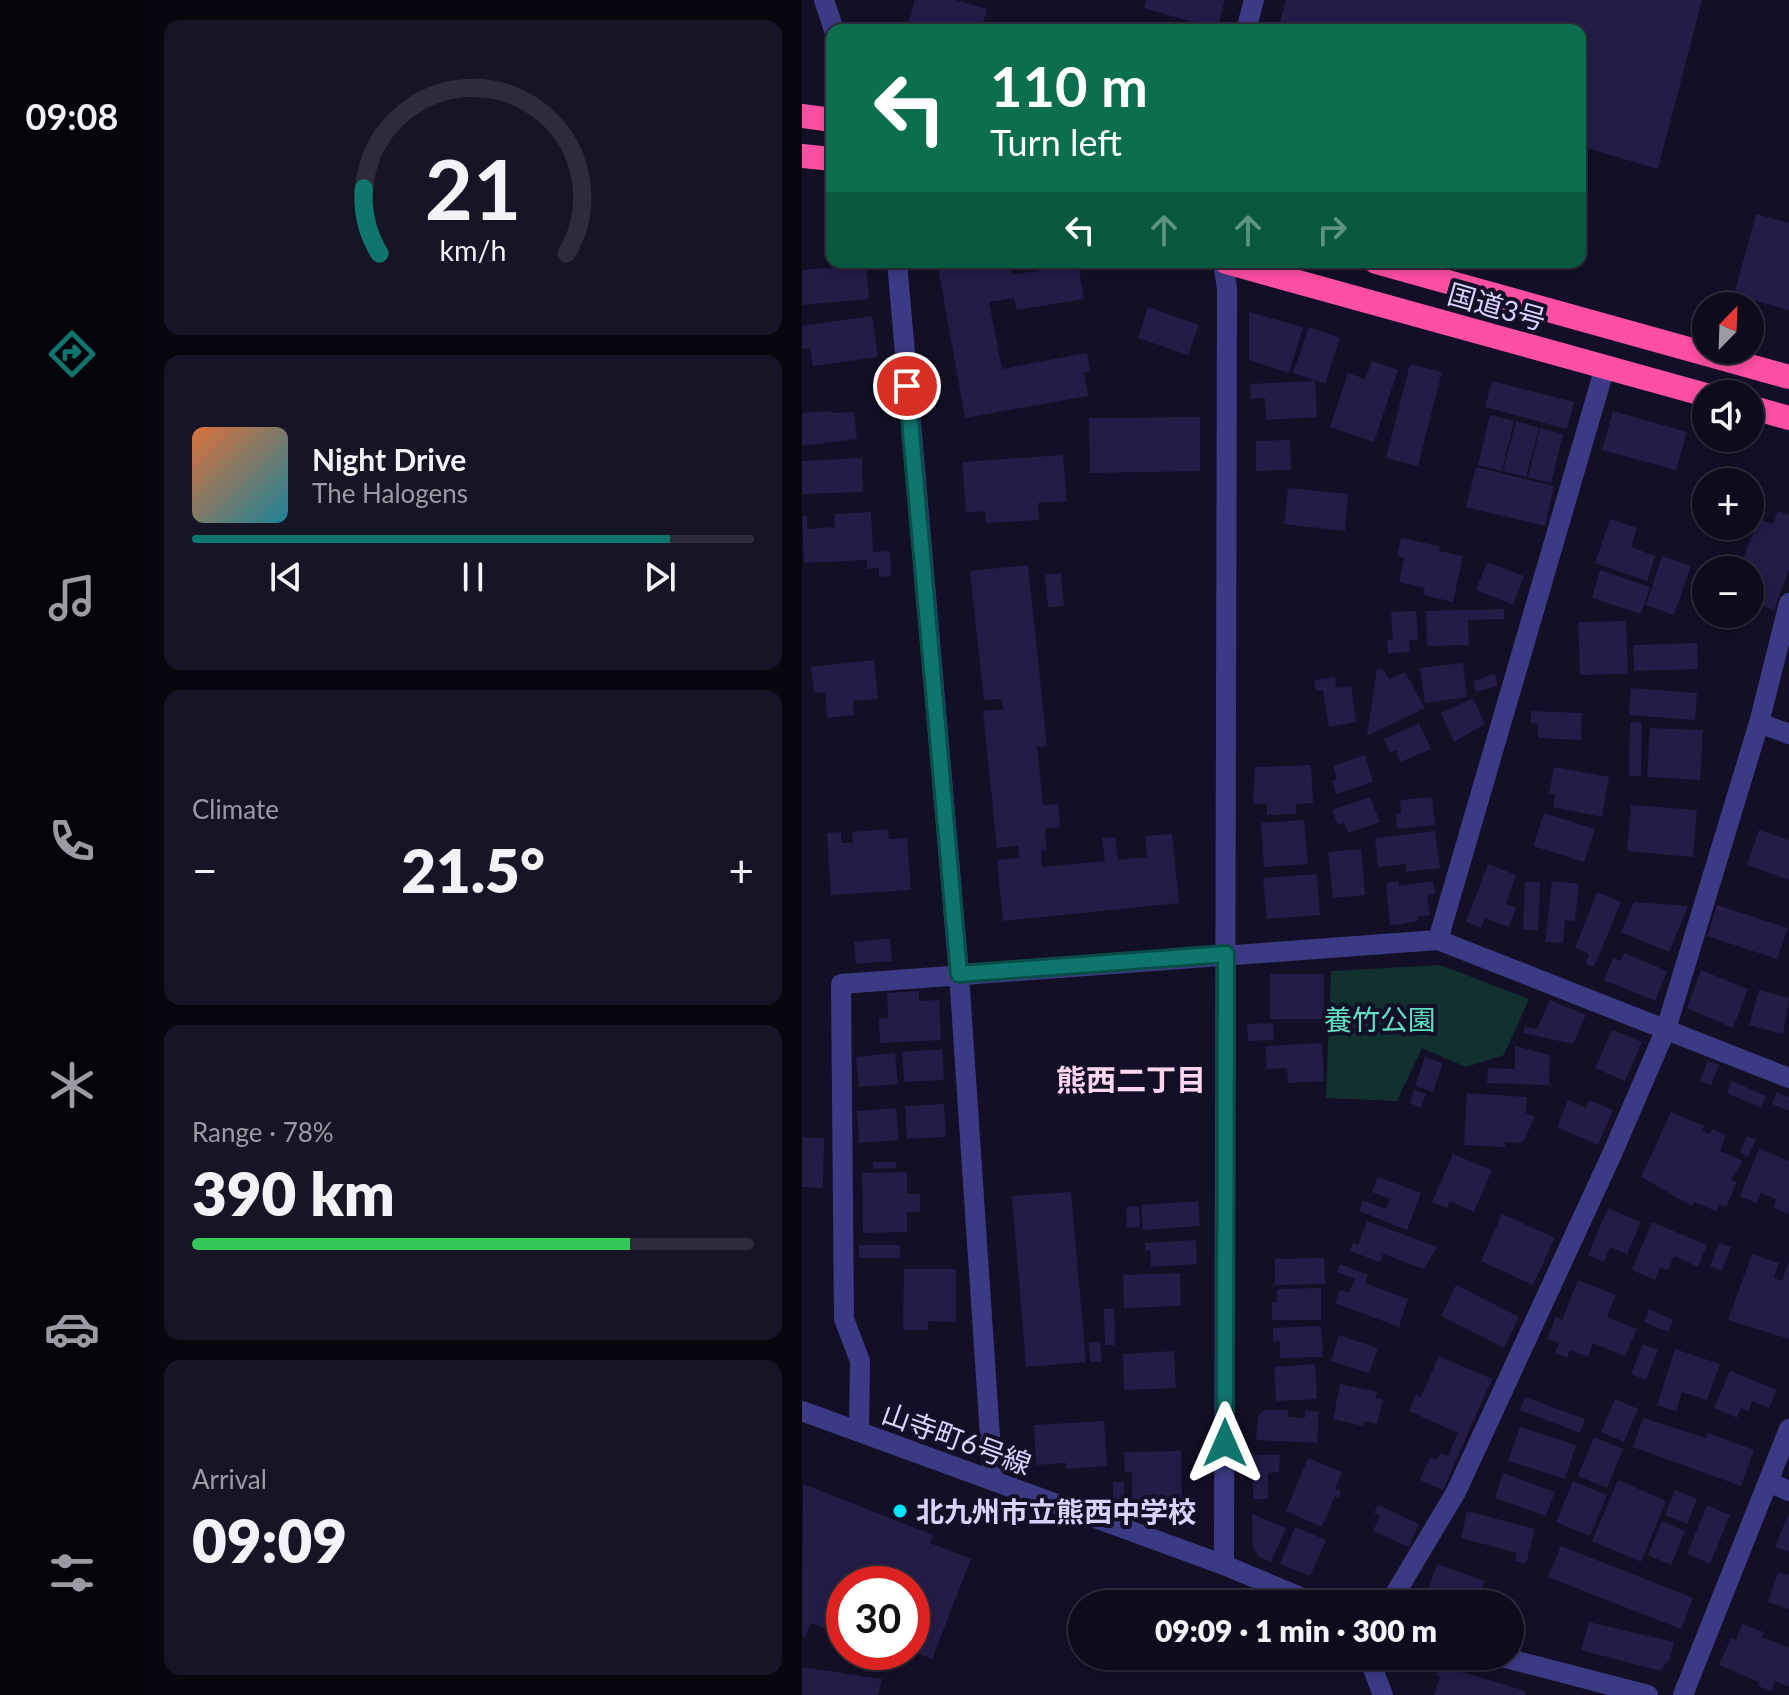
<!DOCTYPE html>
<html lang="en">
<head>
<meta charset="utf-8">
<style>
  :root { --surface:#0e0b1c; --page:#171425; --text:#f1f3f6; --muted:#9b9ba3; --line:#2e2b3b; --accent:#0f766e }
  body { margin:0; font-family:Lato,"Noto Sans JP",sans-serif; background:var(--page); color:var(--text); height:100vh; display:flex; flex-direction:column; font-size:30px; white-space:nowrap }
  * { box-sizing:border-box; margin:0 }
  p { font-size:26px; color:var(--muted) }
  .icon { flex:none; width:44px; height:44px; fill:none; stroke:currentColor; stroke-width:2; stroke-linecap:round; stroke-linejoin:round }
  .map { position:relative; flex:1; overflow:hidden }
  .sheet { display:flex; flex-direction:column; gap:20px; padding:20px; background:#08060f; width:658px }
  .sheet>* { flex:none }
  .guide { position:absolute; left:24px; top:24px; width:760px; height:244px; border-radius:16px; box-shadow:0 4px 12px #0003,0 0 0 2px var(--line); background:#0b6e4f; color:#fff; overflow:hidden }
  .needle { width:52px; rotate:23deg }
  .fabs { position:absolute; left:890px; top:292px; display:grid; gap:16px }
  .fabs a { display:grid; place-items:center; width:72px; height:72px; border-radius:50%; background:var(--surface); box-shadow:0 4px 12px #0003,0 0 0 2px var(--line); font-size:40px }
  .speed { position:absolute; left:24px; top:1566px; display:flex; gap:16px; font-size:40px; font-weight:700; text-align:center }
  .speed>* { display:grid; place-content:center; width:104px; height:104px; border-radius:50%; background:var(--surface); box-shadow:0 4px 12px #0003,0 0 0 2px var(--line); line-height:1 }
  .speed .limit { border:12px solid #d22; background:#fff; color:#111 }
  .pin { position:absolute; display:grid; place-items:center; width:68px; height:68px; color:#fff; margin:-34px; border:4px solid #fff; border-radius:50%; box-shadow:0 2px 8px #0007 }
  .me { position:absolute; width:88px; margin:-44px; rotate:0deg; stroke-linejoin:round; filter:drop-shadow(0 0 6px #0008) }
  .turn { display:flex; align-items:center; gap:28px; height:168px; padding:0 32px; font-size:36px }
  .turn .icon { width:104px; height:104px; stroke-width:2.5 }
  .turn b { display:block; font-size:56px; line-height:68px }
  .lanes { display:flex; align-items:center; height:76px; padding:0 32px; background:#0003; justify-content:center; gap:40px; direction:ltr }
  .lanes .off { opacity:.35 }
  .big { font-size:60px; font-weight:800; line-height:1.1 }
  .sheet .widget { flex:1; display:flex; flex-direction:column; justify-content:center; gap:12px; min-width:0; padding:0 28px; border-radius:16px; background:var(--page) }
  .sheet .dial { align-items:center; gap:0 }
  .dial svg { height:208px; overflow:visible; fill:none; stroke:var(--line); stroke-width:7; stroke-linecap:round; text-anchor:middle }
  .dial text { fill:var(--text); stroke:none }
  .song { display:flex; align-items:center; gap:24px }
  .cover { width:96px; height:96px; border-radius:12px; background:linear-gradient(135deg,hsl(20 70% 55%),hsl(190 70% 35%)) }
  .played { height:8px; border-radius:4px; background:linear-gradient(90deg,var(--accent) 85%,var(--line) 85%) }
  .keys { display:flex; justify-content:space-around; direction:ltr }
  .heat { display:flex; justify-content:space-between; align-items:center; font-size:44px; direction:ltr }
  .charge { height:12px; border-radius:6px; background:linear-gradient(90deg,#34c759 78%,var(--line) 0) }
  .trip { position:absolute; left:266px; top:1590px; width:456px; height:80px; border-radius:40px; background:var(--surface); box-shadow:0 4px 12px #0003,0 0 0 2px var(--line); font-weight:800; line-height:80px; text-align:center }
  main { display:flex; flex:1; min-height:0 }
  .dock { display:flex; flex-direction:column; width:144px; justify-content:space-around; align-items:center; background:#06040b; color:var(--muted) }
  .dock .icon { width:56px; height:56px }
  .dock .on { color:var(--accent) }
  .dock b { font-size:36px; color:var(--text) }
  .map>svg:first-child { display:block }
  .green { fill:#12302f }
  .building { fill:#241b47 }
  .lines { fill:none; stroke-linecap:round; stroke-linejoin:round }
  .street { stroke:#3d3a85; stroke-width:20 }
  .highway { stroke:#ff4fa3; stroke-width:24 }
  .route-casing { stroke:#0a4d48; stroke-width:20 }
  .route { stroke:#0f766e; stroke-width:14 }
  .poi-dot { fill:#00e5ff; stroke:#130f26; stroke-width:3 }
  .labels { text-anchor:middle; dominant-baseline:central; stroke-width:8; stroke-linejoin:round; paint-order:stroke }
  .street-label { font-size:28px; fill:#d9d4ff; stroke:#130f26 }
  .park-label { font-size:28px; fill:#5fe0c0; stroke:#130f26 }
  .poi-label { font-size:28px; font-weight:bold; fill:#d9d4ff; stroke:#130f26; text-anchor:start }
  .neighbourhood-label { font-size:30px; font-weight:bold; fill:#ffd6f0; stroke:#130f26 }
</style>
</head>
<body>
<main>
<nav class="dock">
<b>09:08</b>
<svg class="icon on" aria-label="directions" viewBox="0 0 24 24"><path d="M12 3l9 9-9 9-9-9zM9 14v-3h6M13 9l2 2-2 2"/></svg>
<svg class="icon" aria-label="music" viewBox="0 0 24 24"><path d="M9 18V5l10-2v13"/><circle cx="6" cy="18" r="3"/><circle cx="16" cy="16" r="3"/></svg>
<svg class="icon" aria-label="phone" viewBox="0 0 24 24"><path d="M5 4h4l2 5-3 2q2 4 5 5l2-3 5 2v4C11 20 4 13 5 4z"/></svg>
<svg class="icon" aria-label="climate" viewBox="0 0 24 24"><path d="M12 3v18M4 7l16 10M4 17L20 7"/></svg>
<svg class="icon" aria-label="car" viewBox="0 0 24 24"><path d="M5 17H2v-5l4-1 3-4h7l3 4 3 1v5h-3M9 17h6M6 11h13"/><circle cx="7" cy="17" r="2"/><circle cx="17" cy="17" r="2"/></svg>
<svg class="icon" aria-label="filters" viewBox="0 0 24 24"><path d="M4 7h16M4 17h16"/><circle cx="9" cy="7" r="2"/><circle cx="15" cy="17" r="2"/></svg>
</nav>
<section class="sheet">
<div class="widget dial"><svg viewBox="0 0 100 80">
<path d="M14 69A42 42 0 1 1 86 69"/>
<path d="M14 69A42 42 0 0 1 8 44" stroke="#0f766e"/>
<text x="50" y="56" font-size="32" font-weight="700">21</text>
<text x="50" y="72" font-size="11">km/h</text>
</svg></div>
<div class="widget">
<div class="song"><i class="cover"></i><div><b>Night Drive</b><p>The Halogens</p></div></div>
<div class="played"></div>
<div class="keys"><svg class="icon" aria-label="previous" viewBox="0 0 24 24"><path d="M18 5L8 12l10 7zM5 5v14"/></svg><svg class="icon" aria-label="pause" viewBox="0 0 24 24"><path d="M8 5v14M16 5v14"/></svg><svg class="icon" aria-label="next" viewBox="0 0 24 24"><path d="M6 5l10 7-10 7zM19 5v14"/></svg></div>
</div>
<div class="widget"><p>Climate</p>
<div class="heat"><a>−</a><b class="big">21.5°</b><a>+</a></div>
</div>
<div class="widget"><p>Range · 78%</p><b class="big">390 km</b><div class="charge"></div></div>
<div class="widget"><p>Arrival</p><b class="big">09:09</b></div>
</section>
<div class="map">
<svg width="987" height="1695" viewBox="0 0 987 1695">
  <rect width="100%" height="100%" fill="#130f26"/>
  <path class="green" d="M638,965L727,999L702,1055L664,1067L620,1048L595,1101L524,1098L529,971Z"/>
  <path class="building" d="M113,0H153L185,9L179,30H105Z
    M344,0H423L415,29L342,8Z
    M484,0H900L856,169L778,146V30H476Z
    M954,214L987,223V310L932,295Z
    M135,262H176L178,269L207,262L210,275L276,264L282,299L215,310L212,298L187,302L200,369L285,353L288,371L282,372L286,396L163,418Z
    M64,265L67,299L0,305V270Z
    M346,307L397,325L386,355L336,338Z
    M447,312L501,327L487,373L447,360Z
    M70,316L76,357L11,366L8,348L0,349V326Z
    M507,327L538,338L523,384L491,373Z
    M570,361L596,370L572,442L528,427L546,373L563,379Z
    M608,364L640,372L616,466L584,458Z
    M513,381L515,417L464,420L463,398L449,399L448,384Z
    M690,381L772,402L765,429L683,407Z
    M29,411V413L52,412L55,439L0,446V413Z
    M811,411L885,432L874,470L800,450Z
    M688,415L712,421L700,471L676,465Z
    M398,417V471L288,473L287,418Z
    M714,421L737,428L724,477L701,471Z
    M738,428L761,434L749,483L726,477Z
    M488,440L489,470L454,471V441Z
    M261,455L265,501L236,503L237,520L184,523L183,511L164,513L160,462Z
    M60,458L61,492L0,494V461Z
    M674,467L752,486L743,526L664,507Z
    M486,488L546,494L543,531L482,524Z
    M976,511L987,515V569L972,610L948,602V570H937L956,519L971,524Z
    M69,512L71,552L88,551L89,576L77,577V568L65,569V560L2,563L0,516H5V529L33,527L32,514Z
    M808,519L835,528L829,547L853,556L845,581L793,563Z
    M599,538L638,546L637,551L661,556L651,602L621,595L623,588L597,582L602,558L595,556Z
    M860,556L889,566L872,615L844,605Z
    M685,562L722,576L711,605L674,590Z
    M226,565L245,746L235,747L241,805L256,804L258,827L243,829L245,850L239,851L240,867L303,861L300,838L313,837L316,860L345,857L343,836L370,834L377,903L201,921L195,860L217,858L216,846L195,848L181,711L201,709L200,699L182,700L168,571Z
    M798,570L848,587L839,614L790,598Z
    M259,573L262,606L246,607L243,575Z
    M702,609V619L666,620L667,645L625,646L624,611Z
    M614,611L616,640H607L608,652L586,653L585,640H591L589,612Z
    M824,621L826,674L778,675L776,622Z
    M895,643L896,669L832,671L831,645Z
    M72,660L76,699L51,701L52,715L25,718L23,692L12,693L9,667Z
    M661,663L665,697L623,703L618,668Z
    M575,669L582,670L587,679L603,672L623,708L565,736Z
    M693,674L696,686L674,692L671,681Z
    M533,677L534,688L549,686L554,722L527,727L521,690L514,691L512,680Z
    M829,688L895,693L893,720L827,715Z
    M671,698L683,724L652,742L639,713Z
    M729,711L780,713L779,740L736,738V724L729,723Z
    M828,722L840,723L839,776H827Z
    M617,723L629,749L598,762L594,750L588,753L582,739Z
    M848,728L901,730L898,780L845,777Z
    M563,755L571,782L534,794L530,781L535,779L531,766Z
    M509,765L511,803L494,804V814L465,815V804H451L453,767Z
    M752,767L807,777L800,817L751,807L753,794H747Z
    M568,797L578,822L546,833L542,822L536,825L530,810Z
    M630,797L633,825L595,829L594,814L599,813L598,800Z
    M829,805L895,810L891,857L825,851Z
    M742,813L793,829L782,862L731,846Z
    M502,820L506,864L462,867L459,823Z
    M86,829L87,839L105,838L109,890L29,895L25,833L39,832V843H51L50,832Z
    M957,830L987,840V880L945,865Z
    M633,831L638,868L604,872V864L576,867L573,838Z
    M559,849L563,895L531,898L526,852Z
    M686,864L714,875L704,904L714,908L707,927L683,918L679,928L664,922Z
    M515,874L518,915L465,919L461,878Z
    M596,881L597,886L631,881L633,894L625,896L628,915L615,917L616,921L588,926L584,883Z
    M750,881L777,884L773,921L763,920L761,943L743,942Z
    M723,882H738L736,930H721Z
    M795,892L819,902L792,967L784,963L787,954L773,948Z
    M832,902L886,906L867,952L819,932Z
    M915,905L986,928L975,959L905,936Z
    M88,938L90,961L54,964L52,942Z
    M822,953L865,971L853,1001L802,980L811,958L818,961Z
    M899,970L946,989L931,1028L885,1008Z
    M468,974H522V1019H468Z
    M957,990L987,998L981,1034L947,1025Z
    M117,991V1001L137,1000L139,1040L78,1043L77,1019L86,1018L85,993Z
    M748,1000L784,1015L771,1044L721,1033L723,1027L735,1029Z
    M471,1023L472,1040L446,1041L445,1024Z
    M810,1030L840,1042L823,1081L793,1068Z
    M520,1043L522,1081L486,1083L485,1068L465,1069L463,1046Z
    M713,1046L748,1055L747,1085L685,1083L686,1068L713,1069Z
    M140,1049L142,1080L102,1082L100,1052Z
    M93,1053L96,1084L57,1087L54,1057Z
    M623,1057L641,1063L631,1092L613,1086Z
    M906,1061L917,1065L909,1085L898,1081Z
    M930,1081L964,1096L959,1108L925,1093Z
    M612,1090L624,1094L619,1108L608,1103Z
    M975,1092L987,1097V1111L970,1104Z
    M665,1093L725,1097L724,1113L733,1117L720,1143L703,1142V1147L662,1145Z
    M766,1100L784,1108L787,1100L811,1110L796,1145L755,1127Z
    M142,1104L144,1137L105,1139L103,1106Z
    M94,1108L97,1140L57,1143L55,1111Z
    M869,1112L902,1126L900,1131L908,1134L910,1129L924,1135L918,1151L941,1161L929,1180L935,1182L924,1207L917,1204L914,1211L892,1202L890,1206L839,1177Z
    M945,1136L954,1140L946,1157L938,1153Z
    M0,1137L22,1138L21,1188L0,1187Z
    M957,1148L987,1161V1214L971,1208L974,1199L959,1193L954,1203L938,1196Z
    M651,1154L690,1170L672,1212L648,1201L645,1208L630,1202Z
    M71,1162H94V1168L71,1169Z
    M105,1172V1194H118V1212H105V1232L61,1233L60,1173Z
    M576,1177L619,1193L605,1230L557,1211L561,1200L584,1209L588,1199L570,1192Z
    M269,1192L284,1362L224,1367L210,1196Z
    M396,1201L398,1226L341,1230L339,1205Z
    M337,1206L338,1227L325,1228L324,1207Z
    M806,1208L839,1222L825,1254L808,1247L802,1262L786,1255Z
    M700,1214L753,1238L731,1285L679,1261Z
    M565,1221L635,1247L622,1269L581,1254L578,1262L548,1251L551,1243L556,1245Z
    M850,1222L905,1245L896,1267L872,1256L866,1270L858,1267L853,1280L830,1270Z
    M394,1240L395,1264L349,1267L348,1250L343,1251V1243Z
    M917,1243L929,1247L920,1271L908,1266Z
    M57,1245H98V1258H57Z
    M950,1254L977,1263L972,1278L980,1281L987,1261V1339L926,1320Z
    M522,1258L523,1284L473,1285V1259Z
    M538,1264L566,1275L563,1283L606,1299L597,1327L533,1303L538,1290L547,1293L553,1279L535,1272Z
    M102,1269H154V1322L126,1321V1330H101Z
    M378,1273L379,1306L322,1308L321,1275Z
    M776,1280L814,1295L805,1317L835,1329L823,1356L791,1343L786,1357L768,1350L765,1358L753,1353L757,1343L745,1339L754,1317L760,1320Z
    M654,1285L717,1317L702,1348L639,1316Z
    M519,1288V1320H470V1302H475V1289Z
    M312,1308L313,1345H303L302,1309Z
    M847,1309L871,1320L866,1332L842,1322Z
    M519,1326L521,1357L478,1358V1341L471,1342V1328Z
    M537,1335L576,1348L567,1373L529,1361Z
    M287,1342H298L300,1362H288Z
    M841,1344L856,1350L844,1380L829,1374Z
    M873,1349L918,1364L905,1400L880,1392L874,1411L855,1405Z
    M372,1351L374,1388L322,1390L321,1354Z
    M637,1356L690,1379L641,1490L618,1480L628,1457L635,1460L638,1453L646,1456L656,1433L607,1411L614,1394L619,1397Z
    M513,1364L515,1399L474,1401L472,1367Z
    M928,1371L975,1390L967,1408L950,1401L946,1411L939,1408L935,1418L912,1408Z
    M538,1384L575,1392L574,1398L581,1399L575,1424L562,1421L561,1426L531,1419Z
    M723,1397L783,1419L778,1433L718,1410Z
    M813,1399L836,1409L822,1442L799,1432Z
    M462,1410H486V1417L503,1418V1410L517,1412L515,1443L454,1440L456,1416Z
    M841,1418L904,1438L906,1433L952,1450L939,1486L831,1447Z
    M302,1421L305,1466L264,1469V1463L234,1465L232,1425Z
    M718,1427L774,1445L763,1479L706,1461Z
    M792,1437L821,1449L805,1488L776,1476Z
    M379,1451L380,1498L330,1499V1472H323L322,1452Z
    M451,1455H478L477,1472L466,1473V1499H451Z
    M506,1458L540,1472L533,1489L539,1491L537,1498L533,1496L520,1527L484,1511Z
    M701,1473L753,1492L744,1516L693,1498Z
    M816,1480L864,1501L839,1562L790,1541Z
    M771,1481L805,1495L788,1536L754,1522Z
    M311,1482H322V1499H311Z
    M1,1484L131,1535L128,1543L169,1559L130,1659L110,1651V1584H42V1636L9,1623L3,1638L0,1637Z
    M873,1490L895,1499L885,1524L863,1515Z
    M576,1505L617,1524L607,1547L571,1531L578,1516L572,1513Z
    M905,1505L928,1515L908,1564L885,1554Z
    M665,1511L733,1529L724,1564L713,1561L715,1553L659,1538Z
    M987,1512V1552L973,1547Z
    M450,1514L484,1528L469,1562L456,1556L451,1547Z
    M860,1521L883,1531L869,1565L846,1555Z
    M493,1527L524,1540L508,1576L478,1564Z
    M759,1546L891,1598L879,1629L746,1577Z
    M635,1564L683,1581L680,1588L714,1600L708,1616V1604H654L625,1593Z
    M976,1572L987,1575V1609L966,1602Z
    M787,1622L872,1642L868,1659L858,1671L779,1650Z
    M940,1624L962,1632L960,1637L987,1648V1687L973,1681L969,1691L956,1686L957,1682L917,1665L929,1638L934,1640Z
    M637,1665L724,1691L723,1695H632L638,1677L634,1675Z
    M0,1667L80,1679L76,1695H0Z"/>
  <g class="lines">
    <path class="street" d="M22,0L32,30
      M444,30L452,0
      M95,262L157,974L191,1481
      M421,262L425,289L422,1565
      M957,723L987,734
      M636,940L803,367
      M0,1411L422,1565L515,1604
      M57,1432L58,1361L42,1319L39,984L636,940L987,1078
      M966,1482L987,1491
      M587,1604L654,1492L810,1154L864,1029L957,723L987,603
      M566,1656L581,1695
      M696,1656L846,1695
      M881,1695L987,1429"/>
    <path class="highway" d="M0,116L30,120
      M0,156L30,159
      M424,262L904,395
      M574,262L987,377
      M948,407L987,418"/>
  </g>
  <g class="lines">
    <g class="route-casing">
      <path id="route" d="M105,386L157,974L424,954L423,1443"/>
    </g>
    <use href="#route" class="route"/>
  </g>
  <circle class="poi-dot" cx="98" cy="1511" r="8"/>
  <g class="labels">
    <g class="street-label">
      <text transform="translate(695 306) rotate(16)">国道3号</text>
      <text transform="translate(155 1438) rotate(20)">山寺町6号線</text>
    </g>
    <g class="park-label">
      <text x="578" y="1019">養竹公園</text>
    </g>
    <g class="poi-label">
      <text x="114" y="1511">北九州市立熊西中学校</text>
    </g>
    <g class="neighbourhood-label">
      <text x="329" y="1079">熊西二丁目</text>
    </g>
  </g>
</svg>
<div class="fabs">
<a><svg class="needle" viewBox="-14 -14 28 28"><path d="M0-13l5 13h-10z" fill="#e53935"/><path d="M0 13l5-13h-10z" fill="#9b9ba3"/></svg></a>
<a><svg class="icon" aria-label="sound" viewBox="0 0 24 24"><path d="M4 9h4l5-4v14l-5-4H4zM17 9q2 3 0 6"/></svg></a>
<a>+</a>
<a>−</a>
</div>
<div class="speed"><div class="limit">30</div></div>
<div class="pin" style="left:105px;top:386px;background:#d93025"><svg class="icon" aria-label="arrive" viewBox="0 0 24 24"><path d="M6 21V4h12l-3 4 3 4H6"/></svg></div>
<svg class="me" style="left:423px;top:1443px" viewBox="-20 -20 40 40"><path d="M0-17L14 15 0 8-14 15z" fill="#0f766e" stroke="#fff" stroke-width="4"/></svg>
<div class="trip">09:09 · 1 min · 300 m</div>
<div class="guide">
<div class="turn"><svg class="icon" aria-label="left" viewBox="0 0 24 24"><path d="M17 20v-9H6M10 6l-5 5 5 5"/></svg><div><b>110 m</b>Turn left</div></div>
<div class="lanes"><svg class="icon" aria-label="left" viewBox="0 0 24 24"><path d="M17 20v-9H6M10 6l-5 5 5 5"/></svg><svg class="icon off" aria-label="ahead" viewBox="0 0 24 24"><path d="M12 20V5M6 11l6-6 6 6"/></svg><svg class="icon off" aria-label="ahead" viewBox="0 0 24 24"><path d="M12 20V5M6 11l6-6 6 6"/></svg><svg class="icon off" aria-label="right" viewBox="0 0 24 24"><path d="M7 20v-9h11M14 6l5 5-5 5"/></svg></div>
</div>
</div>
</main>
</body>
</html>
